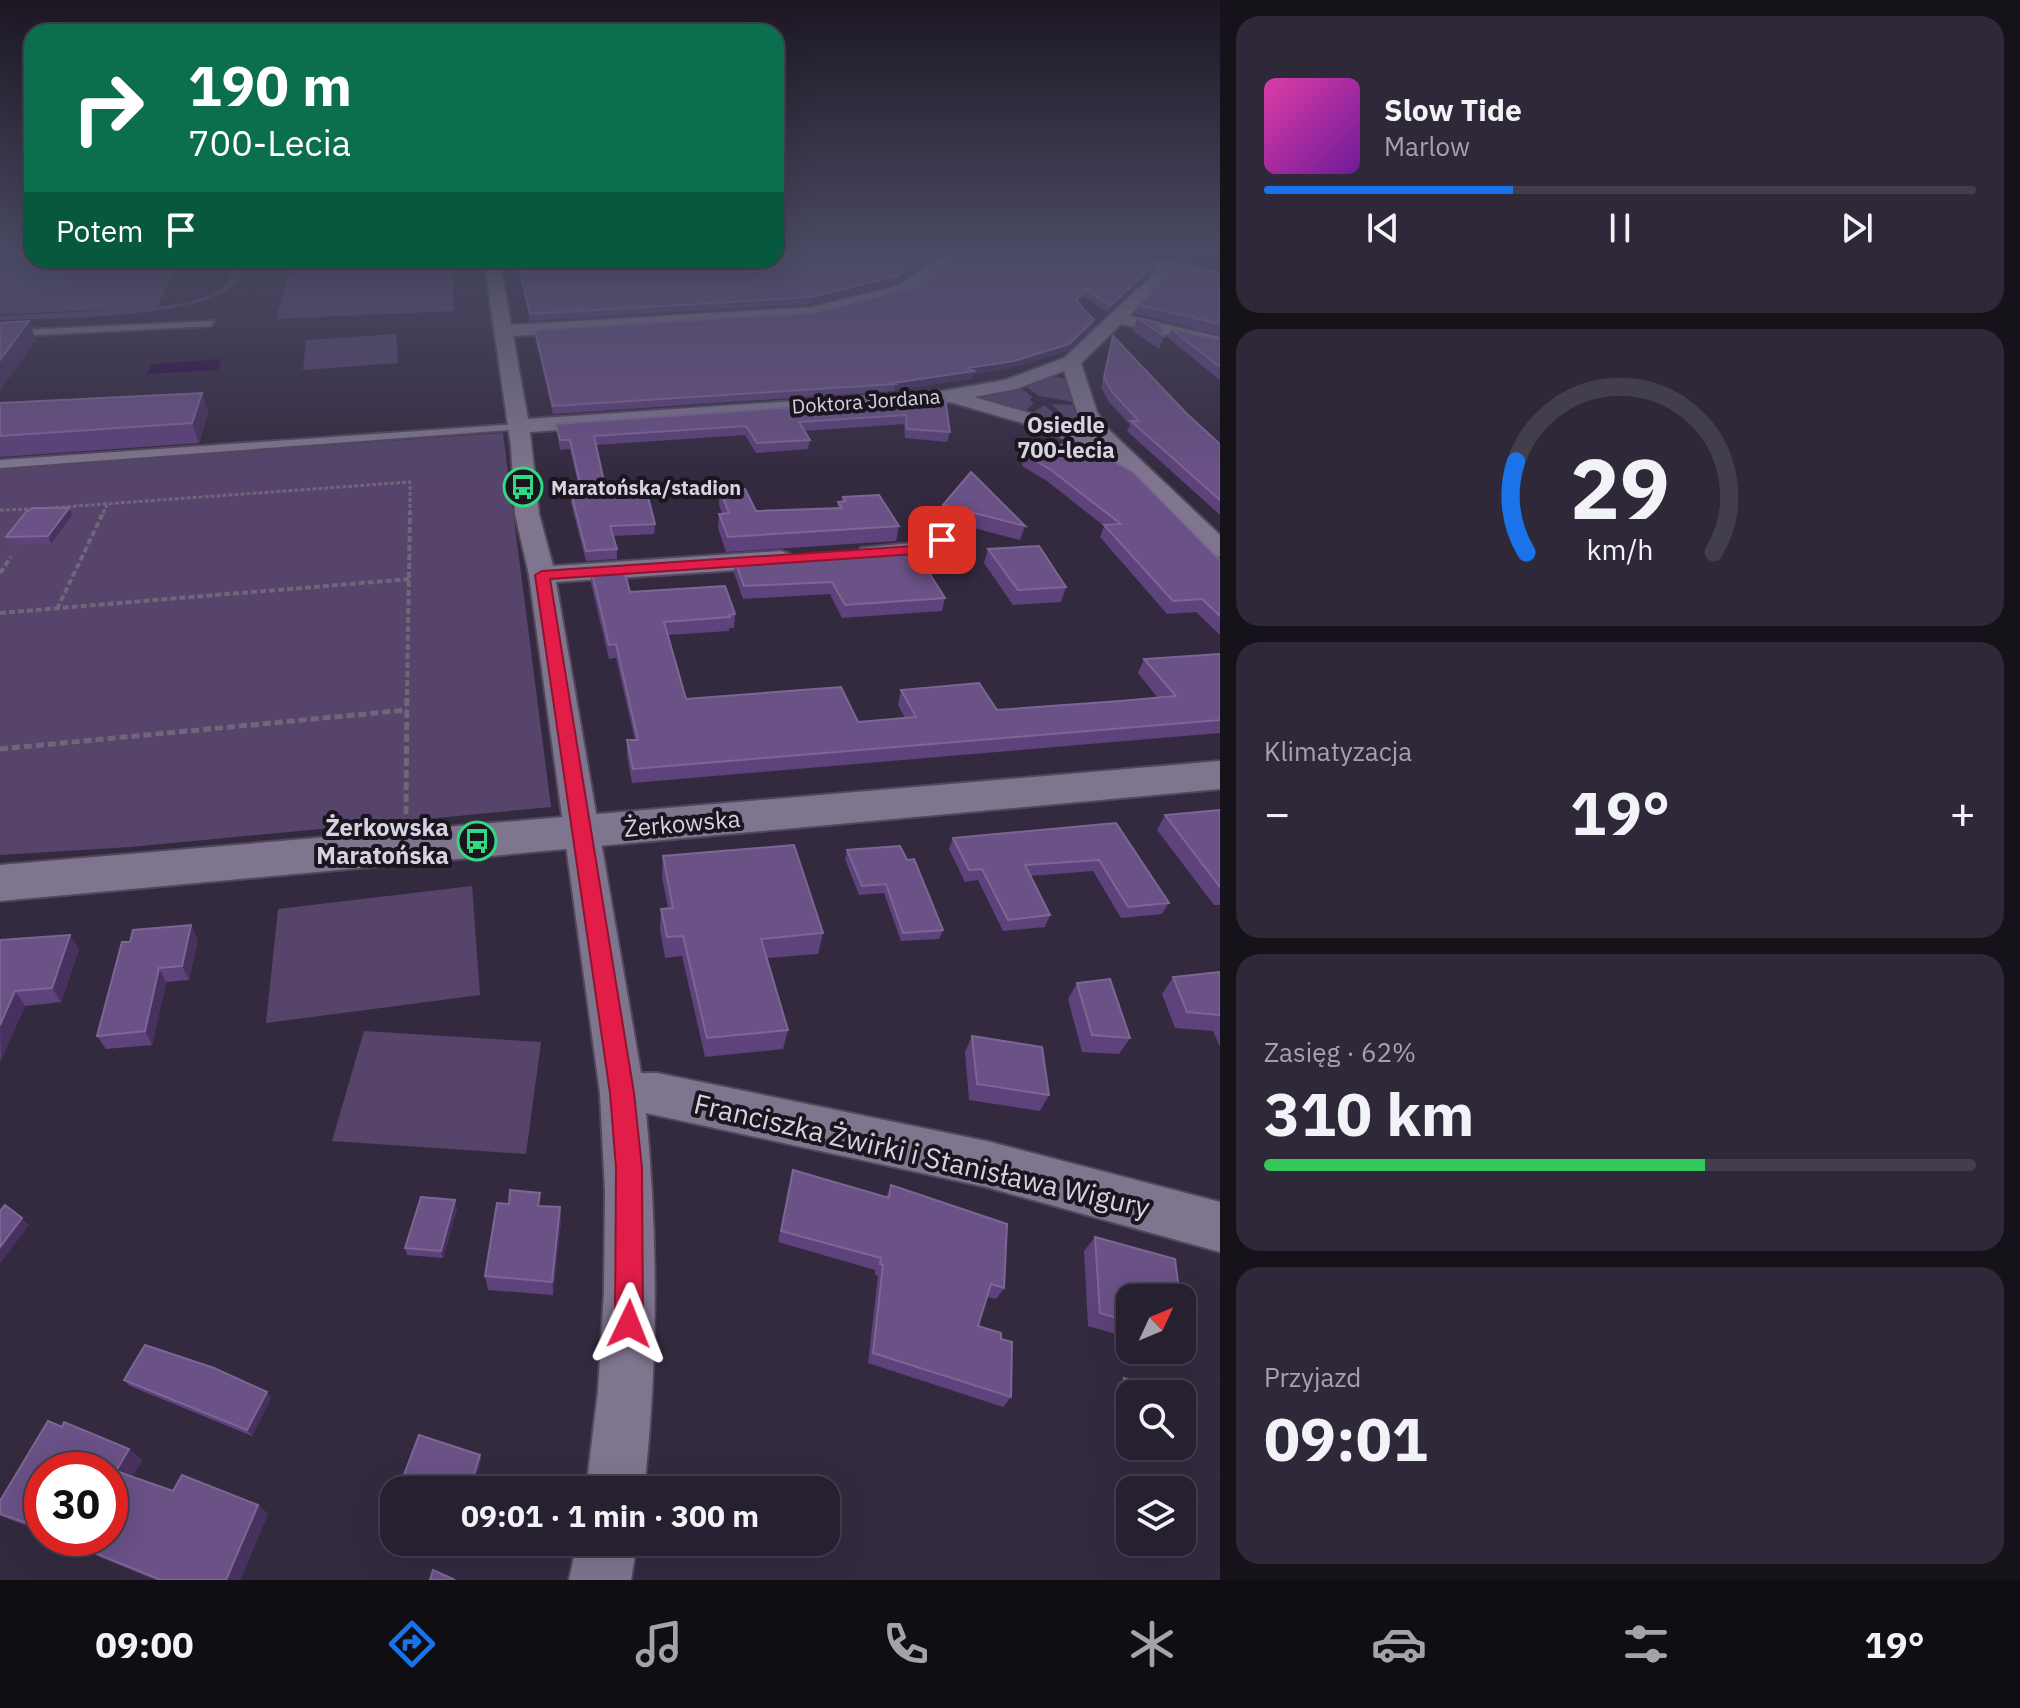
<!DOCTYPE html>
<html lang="pl">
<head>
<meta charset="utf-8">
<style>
  :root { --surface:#272030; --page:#2f2838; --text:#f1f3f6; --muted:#a4a3ab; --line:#433e4c; --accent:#1a73e8 }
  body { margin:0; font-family:"IBM Plex Sans",sans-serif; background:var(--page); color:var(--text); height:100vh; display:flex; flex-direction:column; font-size:30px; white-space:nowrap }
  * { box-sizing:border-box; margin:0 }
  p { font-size:26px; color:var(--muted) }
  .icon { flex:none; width:44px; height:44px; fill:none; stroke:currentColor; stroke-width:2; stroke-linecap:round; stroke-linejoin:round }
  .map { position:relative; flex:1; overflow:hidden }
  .panel { display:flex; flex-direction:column; gap:16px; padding:16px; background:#15121a; width:800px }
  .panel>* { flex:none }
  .top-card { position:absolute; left:24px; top:24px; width:760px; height:244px; border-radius:24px; box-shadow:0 8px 32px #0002,0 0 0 2px var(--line); background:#0b6e4f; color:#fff; overflow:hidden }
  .needle { width:52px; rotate:46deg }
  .buttons { position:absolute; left:1116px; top:1284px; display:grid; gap:16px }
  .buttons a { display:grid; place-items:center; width:80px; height:80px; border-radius:16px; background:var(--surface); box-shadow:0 8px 32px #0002,0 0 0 2px var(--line); font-size:40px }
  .speed { position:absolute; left:24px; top:1452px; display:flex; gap:16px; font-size:40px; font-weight:700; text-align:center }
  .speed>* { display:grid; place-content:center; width:104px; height:104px; border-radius:50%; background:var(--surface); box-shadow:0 8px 32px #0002,0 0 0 2px var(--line); line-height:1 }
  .speed .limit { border:12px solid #d22; background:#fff; color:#111 }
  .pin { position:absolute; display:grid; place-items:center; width:68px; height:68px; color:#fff; margin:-34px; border-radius:16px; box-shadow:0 4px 12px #0006 }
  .me { position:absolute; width:88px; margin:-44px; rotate:2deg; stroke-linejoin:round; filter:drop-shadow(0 0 6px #0008) }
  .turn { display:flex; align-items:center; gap:28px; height:168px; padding:0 32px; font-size:36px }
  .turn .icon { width:104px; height:104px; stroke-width:2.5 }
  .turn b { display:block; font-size:56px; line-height:68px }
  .then { display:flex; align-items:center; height:76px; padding:0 32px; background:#0003; gap:16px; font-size:30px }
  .big { font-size:60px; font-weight:800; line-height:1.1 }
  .panel .widget { flex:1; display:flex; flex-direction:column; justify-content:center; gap:12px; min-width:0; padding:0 28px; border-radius:24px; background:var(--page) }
  .panel .dial { align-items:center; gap:0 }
  .dial svg { height:208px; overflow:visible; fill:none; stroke:var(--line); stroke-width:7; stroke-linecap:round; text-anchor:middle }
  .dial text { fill:var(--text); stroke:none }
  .song { display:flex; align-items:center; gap:24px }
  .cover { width:96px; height:96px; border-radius:12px; background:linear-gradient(135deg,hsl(320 70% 55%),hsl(280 70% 35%)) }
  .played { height:8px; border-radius:4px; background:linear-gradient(90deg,var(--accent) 35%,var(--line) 35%) }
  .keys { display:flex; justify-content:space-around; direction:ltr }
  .heat { display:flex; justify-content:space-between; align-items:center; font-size:44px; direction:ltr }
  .charge { height:12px; border-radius:6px; background:linear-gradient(90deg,#34c759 62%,var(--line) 0) }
  .trip { position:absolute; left:380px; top:1476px; width:460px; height:80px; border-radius:24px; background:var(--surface); box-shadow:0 8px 32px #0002,0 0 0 2px var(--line); font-weight:800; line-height:80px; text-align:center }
  .tabs { display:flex; height:128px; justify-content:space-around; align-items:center; background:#100d13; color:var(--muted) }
  .tabs .icon { width:56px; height:56px }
  .tabs .current { color:var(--accent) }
  .tabs b { font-size:36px; color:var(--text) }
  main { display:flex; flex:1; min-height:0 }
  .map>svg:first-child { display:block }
  .green { fill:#56446b }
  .water { fill:#2c0c46 }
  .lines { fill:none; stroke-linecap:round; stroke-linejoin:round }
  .service-casing { stroke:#51485b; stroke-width:4 }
  .minor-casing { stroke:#51485b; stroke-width:4 }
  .tertiary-casing { stroke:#51485b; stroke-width:4 }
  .path-far2 { stroke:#6e6679; stroke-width:3; stroke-dasharray:4 2; stroke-linecap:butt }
  .path-far1 { stroke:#6e6679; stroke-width:4; stroke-dasharray:6 3; stroke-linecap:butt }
  .path { stroke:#6e6679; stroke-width:5; stroke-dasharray:8 4; stroke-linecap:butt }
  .service { fill:#80758f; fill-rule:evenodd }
  .minor { fill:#80758f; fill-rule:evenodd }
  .tertiary { fill:#80758f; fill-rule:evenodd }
  .wall { fill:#5d427b }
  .shaded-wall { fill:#47325f }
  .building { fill:#6a5186; stroke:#7c6694; stroke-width:2 }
  .route { fill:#e11d48; stroke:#92132f; stroke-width:2 }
  .labels { text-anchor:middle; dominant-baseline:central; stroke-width:8; stroke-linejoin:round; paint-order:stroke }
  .far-street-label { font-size:20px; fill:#d8d2e0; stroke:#1a151f }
  .far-poi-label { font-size:20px; font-weight:bold; fill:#d8d2e0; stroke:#1a151f; text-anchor:start }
  .far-neighbourhood-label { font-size:22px; font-weight:bold; fill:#d8d2e0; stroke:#1a151f }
  .street-label { font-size:24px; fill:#d8d2e0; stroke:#1a151f }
  .poi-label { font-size:24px; font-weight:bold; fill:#d8d2e0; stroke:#1a151f; text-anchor:end }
  .near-street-label { font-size:28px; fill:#d8d2e0; stroke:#1a151f }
</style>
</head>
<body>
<main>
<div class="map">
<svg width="1220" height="1580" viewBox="0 0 1220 1580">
  <rect width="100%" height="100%" fill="#342a40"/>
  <path class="green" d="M105,260H179L157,307C178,304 229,298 231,272L226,265L214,260L233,261L243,273C229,320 44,318 0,320V316L153,308L0,314V265Z
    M294,260H452L454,311L276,319Z
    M396,334L398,363L303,370L306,340Z
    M1054,376L1066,379L1073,402L1039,396L1026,387Z
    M1021,388L1032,397L1030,400L1034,403L1024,412L981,398Z
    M1051,404L1073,405L1082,430L1031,414L1044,405L1067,424L1072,423Z
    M503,433L551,807L130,847L0,855V468Z
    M472,886L480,995L266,1023L278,909Z
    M364,1031L541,1042L526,1154L332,1141Z"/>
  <path class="water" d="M221,359L218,370L147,374L152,364Z"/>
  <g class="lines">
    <g class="service-casing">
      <path id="service" d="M214,321L211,326L0,337V331Z
        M519,424L525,427L523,429L0,468V460Z"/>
    </g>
    <g class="minor-casing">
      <path id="minor" d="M946,254H961L957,263L909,292L812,317L513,336L528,419L942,391L1005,380L1064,358L1159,269L1099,254H1131L1220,272V282L1174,272L1129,316L1220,337V347L1121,324L1081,363L1097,412L1109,430L1220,535V557L1211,554L1113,458L1026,424L950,402L530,432L539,514L553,566L781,551L790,554L794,559L790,564L781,567L556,582L641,1073H657L986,1141L1220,1202V1252L986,1187L646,1113C658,1239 658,1364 644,1490H586L598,1391L604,1292L605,1192L600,1093L529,575L515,514L511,447L484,260H559L551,265L501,267L511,325L812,307L897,286ZM1064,371L1077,412L1092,436L1040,416L974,397L1016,389Z
        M942,532L951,535L955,540C941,559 882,564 861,558L857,553L861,548L912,543Z
        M577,1542H637L631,1580H569Z"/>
    </g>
    <g class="tertiary-casing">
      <path id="tertiary" d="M1220,761V789L0,901V865Z"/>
    </g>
    <path class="path-far2" d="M49,508L410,482V513
      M0,510L35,509
      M103,513L107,505"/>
    <path class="path-far1" d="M0,573L11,557
      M57,609L104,511
      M0,613L409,579
      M407,695L410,511"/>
    <path class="path" d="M0,749L407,710
      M406,814L407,693"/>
    <use href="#service" class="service"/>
    <use href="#minor" class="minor"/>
    <use href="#tertiary" class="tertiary"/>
  </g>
  <path class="wall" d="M776,254H940L896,283L812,304L530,321L518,263Z
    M960,259L1153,271L1108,313L1084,296L1078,303L1092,328L1067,351L1012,368L974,374L972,379L894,390V391L553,414L535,338V330L814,313L912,288Z
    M1220,275V335L1135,314L1138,305Z
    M1137,318L1164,336L1159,349L1133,331Z
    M1171,329L1220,340V380L1168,338Z
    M1113,336L1186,413L1220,444V515L1127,431L1130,425L1109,402L1101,387Z
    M202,393L208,412L199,443L0,457V403Z
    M942,397L950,432L947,442L905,438L904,424L804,431L810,440L808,449L756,453L745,435L596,445L606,491L620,498L655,524L654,534L613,536L617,549V559L586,561L571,503V493L580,492L570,449L560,450L556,424Z
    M1025,454L1220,560V635L1196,612L1167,614L1100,537L1104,526L1047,481L1022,466Z
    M720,490L756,511L837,508L838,502L842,501L843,497L899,526L896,541L726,552L718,528L719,514L722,513L719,505Z
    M943,505L1025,526L1020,540L939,519Z
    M72,515L51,544L10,545L6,537Z
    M988,549L1066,587L1061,602L1013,605L984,563Z
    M735,561L945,598L942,611L842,618L830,594L743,599L734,573Z
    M591,569L630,592L735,614L734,628H729V631L668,635L686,699L858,722L905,718L898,705L901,690L997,710L1158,698L1138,673L1144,659L1220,654V733L632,783L627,755V740H635L616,658L609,659L591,583Z
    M1220,810V905H1214L1157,830L1165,815Z
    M1116,823L1169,903L1162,914L1121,918L1093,871L1030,876L1050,915L1045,927L1003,931L978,880L965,882L949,849L953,838Z
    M847,850L943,930L939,939L901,941L884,893L859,895L845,859Z
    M663,856L823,933L818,954L767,958L788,1030L783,1049L705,1057L682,956L665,958L660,929L661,909L668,908L662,877Z
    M198,939L189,980L166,982L152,1045L106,1049L97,1036L130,942Z
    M0,940L79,949L61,1002L25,1006L0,1061Z
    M1220,972V1047L1213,1031L1175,1028L1162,994L1173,977Z
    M1077,983L1130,1038L1119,1054L1082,1052L1068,999Z
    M972,1036L1049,1095L1040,1111L969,1100L965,1052Z
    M793,1170L886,1197L891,1185L1004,1288L996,1299L987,1297L978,1326L1001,1339L1011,1397L1003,1407L868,1363L878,1276L875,1275V1270L778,1242Z
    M509,1204L560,1207L561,1222L553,1295L488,1290L485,1276Z
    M457,1208L443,1258L407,1255L405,1248Z
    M1095,1237L1130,1298V1338L1088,1326L1084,1251Z
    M1124,1378L1130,1394V1430L1119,1427L1117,1384Z
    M124,1380L267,1392L271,1398L252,1436L130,1386Z
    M48,1421L62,1427L64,1422L129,1449L142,1460L132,1477L173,1491L182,1475L258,1505L268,1514L240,1580H156L100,1557L61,1538H110V1470H42V1531L11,1520L0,1515V1501Z
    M480,1455L481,1460L472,1490H420L405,1485L402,1480Z"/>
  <path class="shaded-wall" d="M931,254H940L896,283L812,304V297Z
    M1155,264L1153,271L1108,313L1110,306Z
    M1086,289L1084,296L1074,308L1076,301Z
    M1094,320L1092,328L1067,351L1012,368L974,374L972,379L894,390L895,384L893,383L968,368Z
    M29,321L36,340L0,391V360Z
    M202,393L208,412L199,443L192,423Z
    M69,508L72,515L51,544L48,536Z
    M191,925L198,939L189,980L182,966Z
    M70,935L79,949L61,1002L52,988Z
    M159,968L166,982L152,1045L145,1031Z
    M15,991L25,1006L1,1061L0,1025Z
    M455,1200L457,1208L443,1258L441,1251Z
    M560,1207L561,1222L553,1295L552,1282Z
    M22,1218L29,1225L0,1264V1247Z
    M267,1392L271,1398L252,1436L247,1430Z
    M129,1449L142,1460L130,1481L116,1471Z
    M480,1455L481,1460L472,1490H469Z
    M258,1505L268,1514L240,1580H226Z"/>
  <path class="building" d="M776,254H931L897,276L812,297L530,314L518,263L551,261L553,260H776Z
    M962,254H1108L1155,264L1110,306L1086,289L1076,301L1094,320L1069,344L1014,361L968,368L974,371L893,383L895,384L553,406L535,330L814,313L912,288L960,259Z
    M1178,267L1220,275V324L1138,305Z
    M1137,318L1159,323L1164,336Z
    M29,321L0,360V323Z
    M1171,329L1220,340V367Z
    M1113,336L1186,413L1220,444V500L1131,421H1139L1112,392L1104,377Z
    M202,393L192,423L0,436V403Z
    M942,397L945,398L950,432L907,429L906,415L799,422L810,440L757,443L746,426L594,436L606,491L618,490L620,498L648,497L655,524L610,526L617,549L586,551L571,493L582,492L570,440H560L556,424Z
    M1077,441L1133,472L1220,560V616L1202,599L1173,601L1104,525L1121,524L1051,470L1025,454Z
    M971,472L1025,526L943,505Z
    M745,489L756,511L842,508L838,502L845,501L843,497L879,495L899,526L728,537L719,514L729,513L720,490Z
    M33,508H69L48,536L6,537L26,512Z
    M1039,546L1066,587L1018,590L988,549Z
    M914,549L945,598L845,605L832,582L744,586L735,561Z
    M623,567L630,592L725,586L735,614L729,615L730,617L664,622L686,699L841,687L858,722L916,717L901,690L979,683L997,710L1120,701L1176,696L1144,659L1220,654V720L633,769L627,740H638L616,644L609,645L591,569Z
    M1220,810V887L1165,815Z
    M1116,823L1169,903L1128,907L1099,860L1025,865L1050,915L1008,920L982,869L969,870L953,838Z
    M794,845L823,933L761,939L788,1030L707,1038L683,936L667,937L661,909L673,908L663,856Z
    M900,846L907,860L914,859L943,930L903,933L886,884L862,886L847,850Z
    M191,925L182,966L159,968L145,1031L97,1036L122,942H130L133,930Z
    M70,935L52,988L15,991L0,1025V940Z
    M1220,972V1015L1187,1012L1173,977Z
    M1110,979L1130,1038L1092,1035L1077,983Z
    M972,1036L1042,1047L1049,1095L977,1084Z
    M793,1170L889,1198L891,1185L1007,1224L1004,1288L991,1284L978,1326L1001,1333V1339L1012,1342L1011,1397L873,1353L883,1265L880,1264L881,1258L781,1231Z
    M510,1190L540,1193L538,1206L560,1207L552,1282L485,1276L497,1203L509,1204Z
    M421,1197L455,1200L441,1251L405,1248Z
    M5,1205L22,1218L0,1247V1211Z
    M1095,1237L1175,1259L1180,1298H1130V1322L1100,1313Z
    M1182,1315L1185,1337H1182Z
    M145,1345L214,1368L267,1392L247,1430L124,1380Z
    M1124,1378L1175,1394H1130V1422L1126,1421Z
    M1182,1396L1183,1397L1187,1441L1182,1439Z
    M48,1421L62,1427L64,1422L129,1449L116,1471L173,1491L182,1475L258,1505L226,1580H161L85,1549L62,1538H110V1470H42V1528L0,1514V1501Z
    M419,1435L480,1455L469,1490H433L402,1480Z
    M433,1570L455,1580H430Z"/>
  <linearGradient id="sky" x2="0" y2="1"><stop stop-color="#1d1723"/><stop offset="0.53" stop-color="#4a4a64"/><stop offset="1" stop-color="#4a4a64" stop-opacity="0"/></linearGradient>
  <rect width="1220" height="476" fill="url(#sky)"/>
  <path class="route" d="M942,536L949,540L947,543L916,554L550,579L634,1093L642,1168L643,1324L639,1334L629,1338L619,1334L615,1324L616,1168L610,1093L535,575L542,571L914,546Z"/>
  <defs>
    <g id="bus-ring" transform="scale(2)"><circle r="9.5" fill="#1a151f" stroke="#33d882" stroke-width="1.5"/><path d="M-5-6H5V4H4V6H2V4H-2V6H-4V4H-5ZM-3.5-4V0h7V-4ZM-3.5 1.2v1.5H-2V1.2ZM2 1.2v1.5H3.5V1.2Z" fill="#33d882"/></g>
  </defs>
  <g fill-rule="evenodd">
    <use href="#bus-ring" x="523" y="487"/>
    <use href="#bus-ring" x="477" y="841"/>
  </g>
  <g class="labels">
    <g class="far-street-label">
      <text transform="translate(866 401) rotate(-4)">Doktora Jordana</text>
    </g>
    <g class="far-poi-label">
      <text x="551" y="487">Maratońska/stadion</text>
    </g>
    <g class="far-neighbourhood-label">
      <text x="1066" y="424">Osiedle<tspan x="1066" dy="25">700-lecia</tspan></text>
    </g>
    <g class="street-label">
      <text transform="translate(682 823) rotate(-5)">Żerkowska</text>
    </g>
    <g class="poi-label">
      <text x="449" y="827">Żerkowska<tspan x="449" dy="28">Maratońska</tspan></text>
    </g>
    <g class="near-street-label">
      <text transform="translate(922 1155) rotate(13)">Franciszka Żwirki i Stanisława Wigury</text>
    </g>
  </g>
</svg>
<div class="buttons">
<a><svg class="needle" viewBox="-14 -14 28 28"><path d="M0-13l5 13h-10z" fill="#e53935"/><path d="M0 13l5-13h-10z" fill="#a4a3ab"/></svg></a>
<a><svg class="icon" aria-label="search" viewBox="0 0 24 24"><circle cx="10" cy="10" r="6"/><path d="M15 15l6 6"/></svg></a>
<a><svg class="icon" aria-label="layers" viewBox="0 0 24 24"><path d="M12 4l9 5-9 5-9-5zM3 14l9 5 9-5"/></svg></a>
</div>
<div class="speed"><div class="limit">30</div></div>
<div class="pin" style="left:942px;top:540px;background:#d93025"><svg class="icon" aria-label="arrive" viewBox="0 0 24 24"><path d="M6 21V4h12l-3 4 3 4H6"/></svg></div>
<svg class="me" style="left:629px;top:1324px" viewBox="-20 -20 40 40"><path d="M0-17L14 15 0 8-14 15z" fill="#e11d48" stroke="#fff" stroke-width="4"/></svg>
<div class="trip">09:01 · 1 min · 300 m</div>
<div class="top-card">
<div class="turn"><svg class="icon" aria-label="right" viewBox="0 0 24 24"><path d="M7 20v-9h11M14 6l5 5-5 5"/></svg><div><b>190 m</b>700-Lecia</div></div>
<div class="then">Potem<svg class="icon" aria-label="arrive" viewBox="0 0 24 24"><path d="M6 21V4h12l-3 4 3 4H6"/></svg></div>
</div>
</div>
<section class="panel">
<div class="widget">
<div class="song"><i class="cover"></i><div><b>Slow Tide</b><p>Marlow</p></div></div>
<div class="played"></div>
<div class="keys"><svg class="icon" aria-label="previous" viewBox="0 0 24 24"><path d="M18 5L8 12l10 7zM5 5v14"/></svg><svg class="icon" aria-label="pause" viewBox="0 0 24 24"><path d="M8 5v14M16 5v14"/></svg><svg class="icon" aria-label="next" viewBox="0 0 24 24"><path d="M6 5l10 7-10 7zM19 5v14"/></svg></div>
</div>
<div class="widget dial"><svg viewBox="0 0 100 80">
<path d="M14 69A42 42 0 1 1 86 69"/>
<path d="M14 69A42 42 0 0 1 10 34" stroke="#1a73e8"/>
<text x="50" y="56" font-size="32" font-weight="700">29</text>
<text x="50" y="72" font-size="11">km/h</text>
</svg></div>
<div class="widget"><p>Klimatyzacja</p>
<div class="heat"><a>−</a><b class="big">19°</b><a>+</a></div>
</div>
<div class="widget"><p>Zasięg · 62%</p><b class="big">310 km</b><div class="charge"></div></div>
<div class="widget"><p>Przyjazd</p><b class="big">09:01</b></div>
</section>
</main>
<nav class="tabs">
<b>09:00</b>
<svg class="icon current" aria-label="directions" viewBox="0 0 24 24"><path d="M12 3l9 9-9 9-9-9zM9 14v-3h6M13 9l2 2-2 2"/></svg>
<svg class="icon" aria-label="music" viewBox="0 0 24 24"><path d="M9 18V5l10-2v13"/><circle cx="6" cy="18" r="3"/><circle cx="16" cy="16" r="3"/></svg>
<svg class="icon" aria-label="phone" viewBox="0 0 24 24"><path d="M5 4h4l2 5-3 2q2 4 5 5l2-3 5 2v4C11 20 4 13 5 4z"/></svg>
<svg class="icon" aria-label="climate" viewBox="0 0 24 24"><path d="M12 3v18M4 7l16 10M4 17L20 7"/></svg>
<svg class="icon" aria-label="car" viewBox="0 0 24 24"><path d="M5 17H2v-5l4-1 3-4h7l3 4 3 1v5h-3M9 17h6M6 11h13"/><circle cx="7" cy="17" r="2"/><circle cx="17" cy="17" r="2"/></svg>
<svg class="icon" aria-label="filters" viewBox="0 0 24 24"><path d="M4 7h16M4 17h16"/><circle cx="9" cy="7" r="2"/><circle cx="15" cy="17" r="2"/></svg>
<b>19°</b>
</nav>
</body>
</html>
